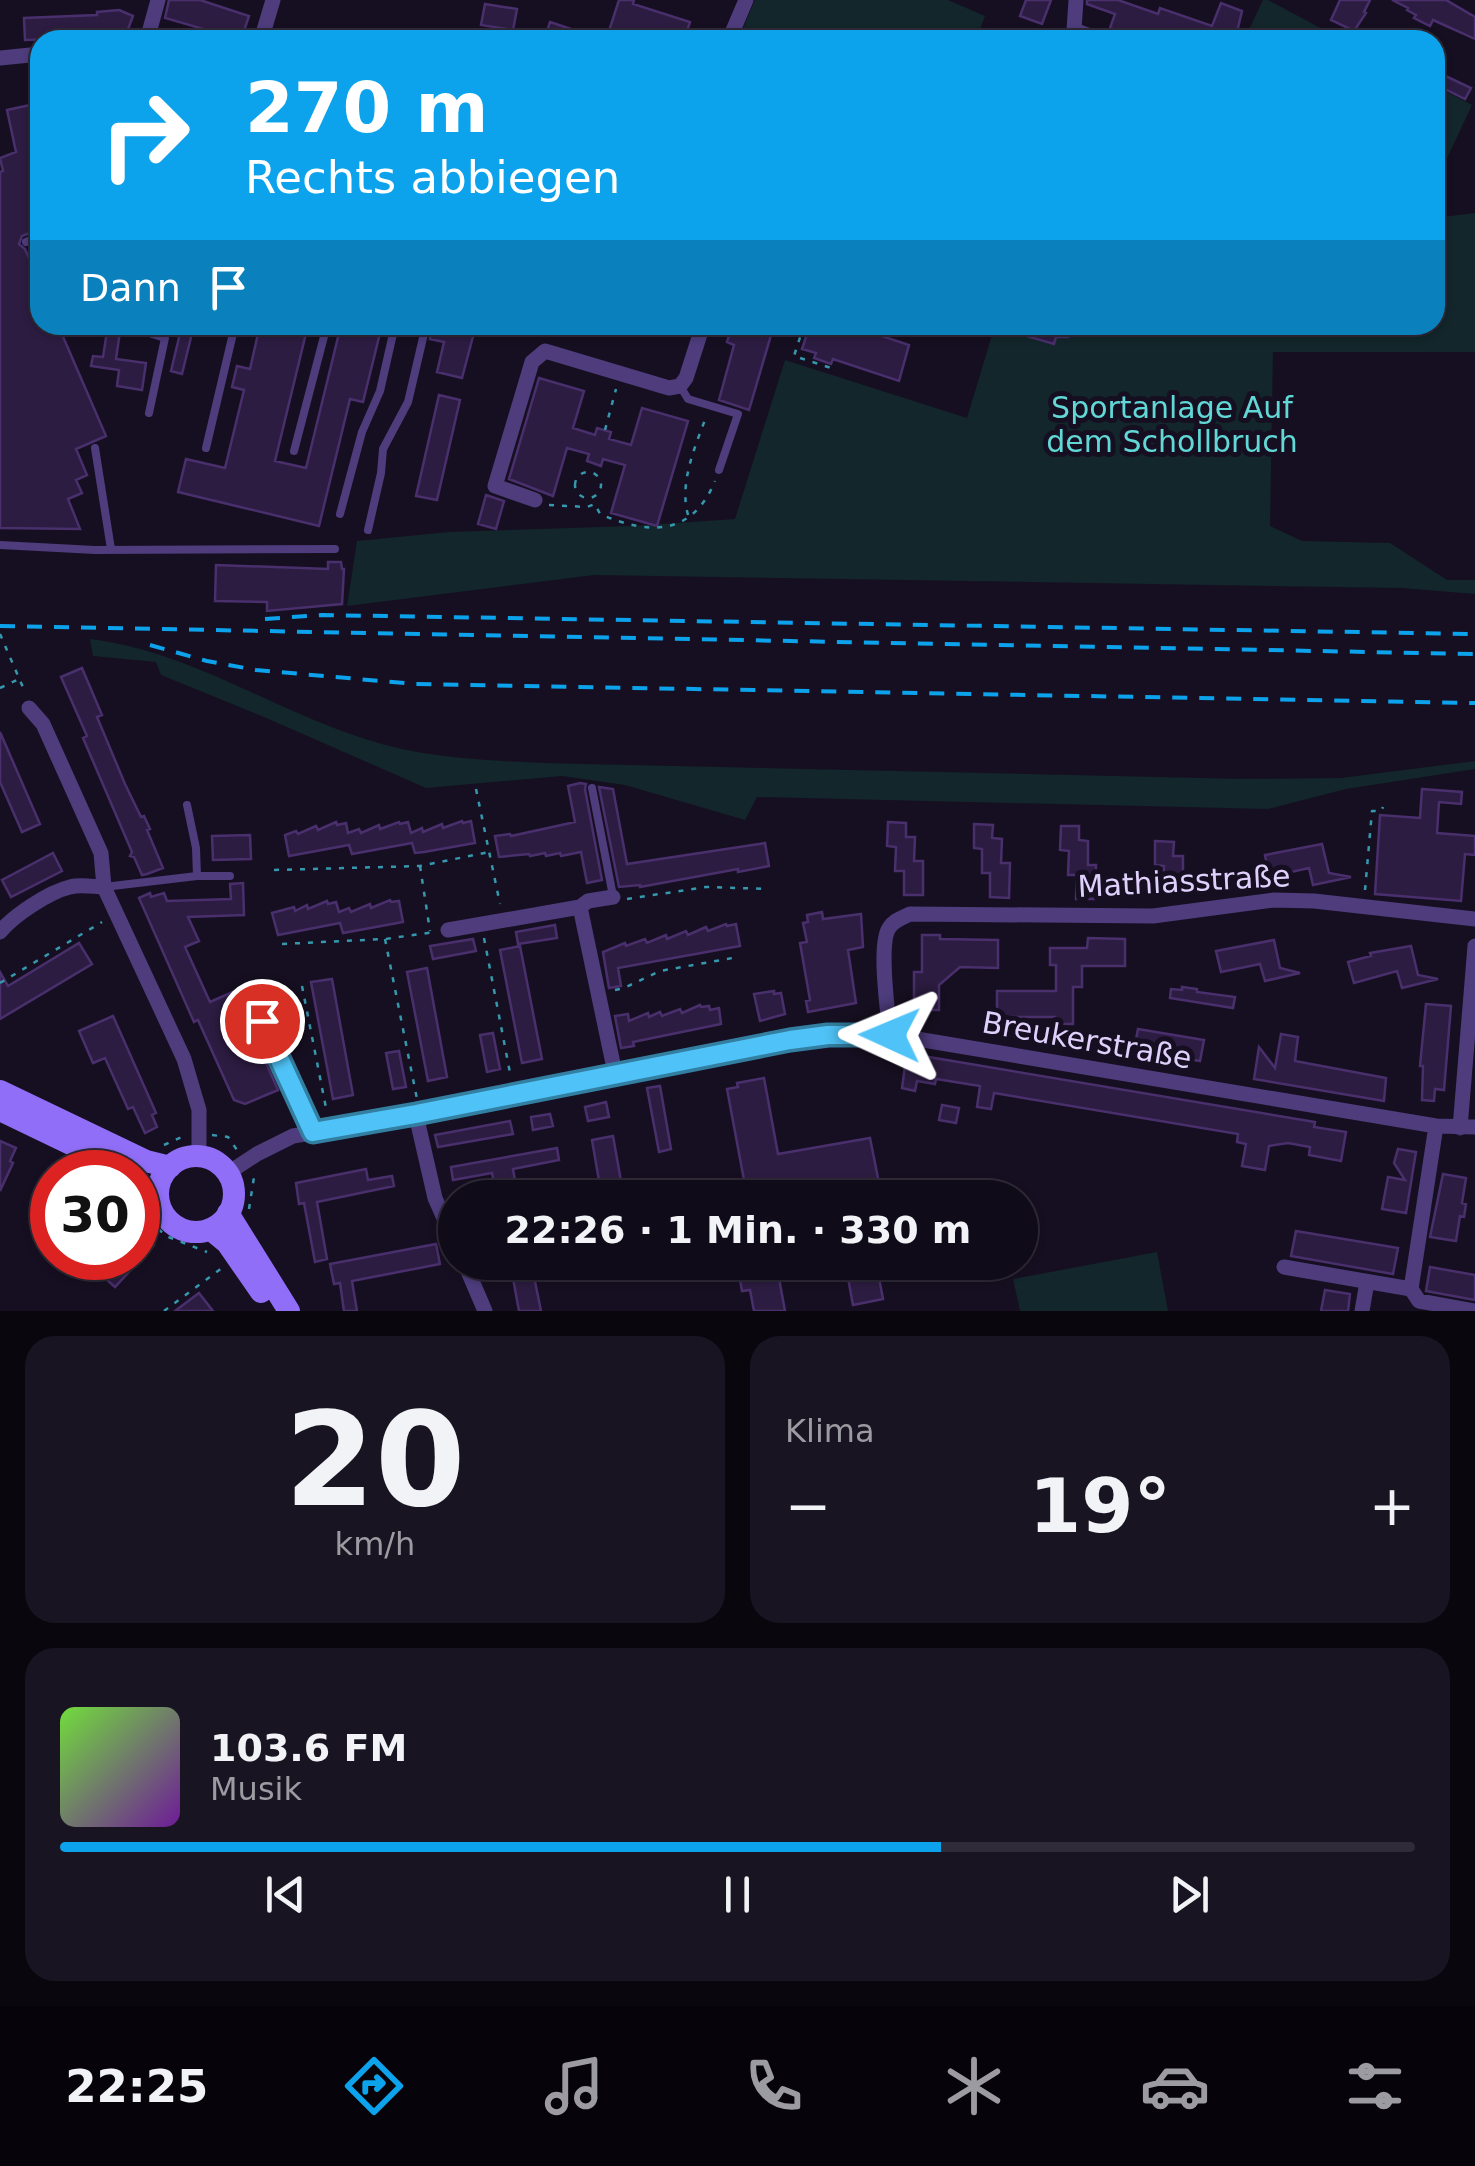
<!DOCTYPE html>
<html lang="de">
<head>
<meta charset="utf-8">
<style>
  :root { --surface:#100b19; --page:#191422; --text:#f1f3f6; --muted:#9c9ba2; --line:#302b38; --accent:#0da2ec }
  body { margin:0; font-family:"DejaVu Sans",sans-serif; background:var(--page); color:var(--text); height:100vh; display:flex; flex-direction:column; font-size:38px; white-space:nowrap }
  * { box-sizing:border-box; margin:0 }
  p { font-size:32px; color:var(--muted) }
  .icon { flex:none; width:55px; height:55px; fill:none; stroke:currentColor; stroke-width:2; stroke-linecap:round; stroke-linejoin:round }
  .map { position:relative; height:1311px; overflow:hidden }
  .side { display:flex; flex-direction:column; gap:25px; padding:25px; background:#09060e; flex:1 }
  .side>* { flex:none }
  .guide { position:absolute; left:30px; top:30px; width:1415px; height:305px; border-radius:30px; box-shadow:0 2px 8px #0004,0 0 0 2px var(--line); background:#0da2ec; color:#fff; overflow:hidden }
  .speed { position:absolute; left:30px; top:1150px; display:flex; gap:20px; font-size:50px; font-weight:700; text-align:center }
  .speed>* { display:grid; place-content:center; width:130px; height:130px; border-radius:50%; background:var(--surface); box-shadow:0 2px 8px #0004,0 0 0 2px var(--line); line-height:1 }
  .speed .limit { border:15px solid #d22; background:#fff; color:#111 }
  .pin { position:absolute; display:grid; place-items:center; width:85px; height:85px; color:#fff; margin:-42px; border:5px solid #fff; border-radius:50%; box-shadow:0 2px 10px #0007 }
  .me { position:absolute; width:110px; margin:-55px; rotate:271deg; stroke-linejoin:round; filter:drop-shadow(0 0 8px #0008) }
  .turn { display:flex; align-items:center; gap:35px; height:210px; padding:0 50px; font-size:45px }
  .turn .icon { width:130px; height:130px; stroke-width:2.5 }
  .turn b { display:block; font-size:70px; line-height:85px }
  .then { display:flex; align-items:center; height:95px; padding:0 50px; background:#0003; gap:20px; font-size:38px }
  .big { font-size:75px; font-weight:600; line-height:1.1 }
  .side .widget { flex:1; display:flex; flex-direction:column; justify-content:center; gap:15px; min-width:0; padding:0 35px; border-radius:30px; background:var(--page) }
  .side .dial { align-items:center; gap:0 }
  .dial b { font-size:130px; line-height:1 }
  .song { display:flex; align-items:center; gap:30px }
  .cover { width:120px; height:120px; border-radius:15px; background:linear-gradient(135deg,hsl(100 70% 55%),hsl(280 70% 35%)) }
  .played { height:10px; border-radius:5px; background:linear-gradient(90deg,var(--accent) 65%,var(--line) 65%) }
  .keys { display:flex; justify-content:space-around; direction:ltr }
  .heat { display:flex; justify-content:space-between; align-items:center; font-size:55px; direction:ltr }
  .side .tiles { flex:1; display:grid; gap:25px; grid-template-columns:1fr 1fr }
  .widget:last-child { grid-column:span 2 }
  .trip { position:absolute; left:438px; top:1180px; width:600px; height:100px; border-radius:50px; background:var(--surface); box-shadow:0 2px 8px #0004,0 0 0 2px var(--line); font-weight:600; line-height:100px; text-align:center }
  .dock { display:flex; height:160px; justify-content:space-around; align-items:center; background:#06040a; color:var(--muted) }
  .dock .icon { width:70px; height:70px }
  .dock .on { color:var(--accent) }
  .dock b { font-size:45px; color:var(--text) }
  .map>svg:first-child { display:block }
  .green { fill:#12262b }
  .building { fill:#2c1c41; stroke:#492f6c; stroke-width:2.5 }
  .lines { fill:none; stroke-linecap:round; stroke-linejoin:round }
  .path { stroke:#3598ad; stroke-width:2.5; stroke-dasharray:5 8; stroke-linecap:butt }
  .lane { stroke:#4e3c7d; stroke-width:8 }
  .street { stroke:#4e3c7d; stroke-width:15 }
  .secondary { stroke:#916ef7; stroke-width:22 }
  .rail { stroke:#0da2ec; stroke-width:4; stroke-dasharray:15 12; stroke-linecap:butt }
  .route-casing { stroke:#337fa1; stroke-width:25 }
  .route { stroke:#4fc3f7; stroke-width:18 }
  .labels { text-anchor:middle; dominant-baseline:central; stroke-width:10; stroke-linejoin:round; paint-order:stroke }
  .park-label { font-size:30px; fill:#61d8d6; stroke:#160f21 }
  .street-label { font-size:30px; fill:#e0d1fc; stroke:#160f21 }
</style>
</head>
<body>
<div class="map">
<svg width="1475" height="1311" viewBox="0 0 1475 1311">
  <rect width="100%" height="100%" fill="#160f21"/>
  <path class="green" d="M755,0H948L985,16L976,40H738Z
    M1263,0H1268L1343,40H1244Z
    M1435,86L1472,105L1435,184Z
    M1435,212L1442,217L1475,213V352H1273L1270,526L1302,541L1390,543L1447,580H1475V594L1402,588L594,575L347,606L357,541L449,532L631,526L735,519L785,360L967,418L995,325H1435Z
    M90,639C189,651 271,709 365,739C422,758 482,760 541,763L1246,779L1341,778L1475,761V769L1346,789L1268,809L757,797L745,820L625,785L562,776L426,788L264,717L161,675L156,662L93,656Z
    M1157,1252L1168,1311H1020L1013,1279Z"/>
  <path class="building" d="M169,0H200L249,16L241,40L165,18Z
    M619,0H634L633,4L690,22L684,40H668L652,35V40H606Z
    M1026,0H1051L1042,24L1020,16Z
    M1087,0H1118L1158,14L1160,8L1212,26L1221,3L1242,11L1235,40H1170L1151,34L1150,38L1136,32L1134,37L1110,28L1115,14L1087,4Z
    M1340,0H1370L1364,12L1366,13L1354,31L1331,20Z
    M1392,0H1446L1475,17V39L1433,20L1430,26L1414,18L1416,15L1407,10L1408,8Z
    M485,4L517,9L513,30L481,25Z
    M119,10L133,16L125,37L25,40L24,18L97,15V12Z
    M550,22L598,38V40H544Z
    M1435,71L1471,88L1465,99L1435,84Z
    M30,105L40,165V229L22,236L19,244L25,249L40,283V325H58L106,436L76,449L87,475L76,480L82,493L68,499L80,529L0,528V172L3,171L0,158L16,152L7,110Z
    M108,325H121L116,359L146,363L142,390L117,386L119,370L91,366L93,356L103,357Z
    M182,325H194L182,374L171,371Z
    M260,325H308L275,461L306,468L341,325H382L363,402L350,399L319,526L178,492L186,459L225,468L244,390L232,387L237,366L250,369Z
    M433,325H476L462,378L437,372L444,342L430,339Z
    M732,325H774L749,410L719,400L734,345L727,342Z
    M810,325H849L909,345L899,381L833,359L831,364L814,358L816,353L802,349Z
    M1000,325L1069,326L1068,337H1056L1054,344L999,328Z
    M539,378L584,391L573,428L595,435L597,428L611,432L609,439L631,445L642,408L688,421L657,526L611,513L625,465L603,459L601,466L587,461L589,454L567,448L553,496L509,479Z
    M439,395L460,400L437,500L416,496Z
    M486,495L504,501L496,529L478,524Z
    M328,562H341L342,569H344L342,604L267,611V602L215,601L216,565L328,569Z
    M82,668L102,715L97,717L125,784L141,817L144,816L150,829L147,830L163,868L147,874L142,875L134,857L130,856L132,852L83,738L87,736L61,677Z
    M0,732L40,824L22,832L0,782Z
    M580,783L586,784L585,789L602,880L587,883L581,852L561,856L560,853L546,856L545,853L530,856L529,854L499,857L495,836L510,834L511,836L575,822L568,786Z
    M599,787L613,789L627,864L765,843L769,866L738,872V869L640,887V885L619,887Z
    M1422,789L1462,792L1461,804L1439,802L1437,833L1475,836V855L1465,854L1461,901L1375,894L1380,815L1420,818Z
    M462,821L463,823L471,821L475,843L424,852L415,853L412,843L352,854L349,845L289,856L285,835L296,831L298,834L316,826L318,830L336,822L337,825L346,823L348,833L359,829L361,833L379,825L380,829L399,822L400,824L408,822L411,833L422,828L423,832L442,824L443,828Z
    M888,822L906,823V837H915L914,861H923V895H904V871H895L896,847L887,846Z
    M974,824L993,825L992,838L1002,839L1001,863H1010L1009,898L990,897V873H982V849L974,848Z
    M1061,826H1079V840L1088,841V865H1096L1095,899H1076L1077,875H1068L1069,851L1060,850Z
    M250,835L251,859L213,860L212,836Z
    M1155,841L1174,842L1173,856H1183V890H1163L1164,866L1155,865Z
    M1322,844L1329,873L1351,877L1313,885L1309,868L1269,877L1265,855Z
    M53,853L62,871L11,897L2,880Z
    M243,883L244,915L188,917L199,941L185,947L210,1002L244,987L253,1007L243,1011L278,1090L245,1104L234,1100L198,1020L194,1022L139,898L150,893L151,897L164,893L167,901L231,899L230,884Z
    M390,900L391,902L399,901L403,922L343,933L340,923L278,935L272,913L294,907L295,911L307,905L308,909L327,901L328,904L336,902L339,912L349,908L351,912L370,904L371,908Z
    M822,912L823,919L861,914L863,947L848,950L856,1003L808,1012L806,1001L810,1000L800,943L807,942L803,923L808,922L807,915Z
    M726,924L727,926L736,924L740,946L618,968L621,986L609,988L603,952L625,943L626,946L645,939L647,943L666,935L667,939L686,931L688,935L706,927L708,931Z
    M555,925L557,938L518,944L516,932Z
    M922,935H940V939L998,940V968L960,967L939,985V1010H914V972H922Z
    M1088,938L1125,939V966H1082V987H1073V1024H1055V1017H997V991H1056V965H1050V948H1087Z
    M473,939L476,951L433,959L430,946Z
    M1274,940L1280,968L1300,973L1265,981L1260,964L1221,972L1216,951Z
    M79,943L92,964L0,1019V972L8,986Z
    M520,946L542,1059L522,1063L500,950Z
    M1411,946L1418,975L1438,979L1402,988L1397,971L1354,983L1348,962L1371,956L1370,953Z
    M427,968L447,1077L428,1081L407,972Z
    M332,979L353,1095L333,1099L311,982Z
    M1182,987L1197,989V992L1235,997L1233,1008L1170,998L1171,989L1182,990Z
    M774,991V994L781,993L785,1014L760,1021L754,994Z
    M1426,1004L1451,1006L1444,1090L1435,1089L1434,1101L1422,1100L1423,1066H1420Z
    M700,1005L701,1007L709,1006L710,1010L719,1008L721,1024L633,1042L634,1046L621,1048L615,1016L628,1014L629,1021L648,1013L649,1017L660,1012L662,1016L680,1009L682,1013Z
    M113,1016L156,1113L152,1115L157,1127L145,1133L133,1107L128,1109L105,1058L93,1063L79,1031Z
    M1138,1029L1204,1040L1200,1061L1134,1050Z
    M493,1033L500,1069L487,1072L480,1035Z
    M1281,1034L1298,1037L1295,1061L1386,1078L1384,1101L1254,1079L1259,1047L1275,1068Z
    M399,1051L406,1087L393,1089L386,1053Z
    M911,1054L1315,1122L1314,1127L1346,1132L1341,1161L1309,1155L1310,1147L1288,1143L1269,1146L1265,1170L1242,1166L1246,1144L1237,1142L1238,1134L994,1093L991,1109L977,1107L980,1086L936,1079L935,1084L917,1081L915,1091L902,1088L906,1058Z
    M764,1078L778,1154L870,1138L879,1183L823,1193L821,1184L747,1196L727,1089L738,1087L737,1083Z
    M660,1086L671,1149L659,1152L647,1088Z
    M606,1102L609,1117L588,1121L585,1107Z
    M942,1105L959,1108L956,1123L939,1120Z
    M550,1114L553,1126L533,1130L531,1117Z
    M510,1121L513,1134L438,1147L435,1135Z
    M613,1136L624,1198H602L592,1140Z
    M0,1141L16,1148L10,1161L13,1163L0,1191Z
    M557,1148L559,1160L513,1169L518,1198H497L492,1173L453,1180L451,1167Z
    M1398,1149L1416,1152L1406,1213L1382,1209L1388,1177L1405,1180L1394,1163Z
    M366,1169L368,1180L392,1176L394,1186L317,1202L327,1259L315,1262L304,1203L299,1204L296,1183Z
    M1443,1174L1466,1178L1462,1203L1466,1204L1464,1217L1460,1216L1456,1241L1430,1237Z
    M138,1230L154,1245L115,1287L100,1274L115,1258H138Z
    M1296,1231L1398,1248L1393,1274L1291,1256Z
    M436,1244L440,1264L352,1281L357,1311H344L340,1283L334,1284L330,1264Z
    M510,1262H531L541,1311H519Z
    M737,1262H776L785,1311H754L750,1290L742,1291Z
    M845,1262H876L883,1299L853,1305Z
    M1430,1267L1475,1275V1300L1426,1291Z
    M1325,1290L1350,1294L1348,1311H1321Z
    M199,1293L213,1311H175Z"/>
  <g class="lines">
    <path class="path" d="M804,325L794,356L831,368
      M605,430L616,389
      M575 485a13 13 0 1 1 26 0a13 13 0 1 1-26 0Z
      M549,505L587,507L595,504L600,514C648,535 692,537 715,481
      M688,515C679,483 695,447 706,417
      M0,634L25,692
      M0,688L21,678
      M476,789L500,904
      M420,866L430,931
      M274,870L420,866L489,852
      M1365,890L1372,811H1381L1383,807
      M627,899L706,887L769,889
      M484,938L511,1078
      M385,939L417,1099
      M282,944L385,939L435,932
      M0,983L102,922
      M302,986L327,1113
      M615,990L624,988L660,971L738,957
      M212,1135L228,1137L237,1150
      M164,1145L184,1136
      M138,1196L155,1226L166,1236L207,1252
      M249,1209L254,1177L252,1173
      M164,1311L222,1268"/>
    <path class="lane" d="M26,242L40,236
      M130,325V327L165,338L149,413
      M680,386L688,399L738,414L719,470
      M95,448L111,549
      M206,448L235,325
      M294,451L327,325
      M340,514L362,432L380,391L395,325
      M368,530L381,473L383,449L408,402L426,325
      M0,545L95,550L335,549
      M592,788L613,896
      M187,805L196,848L197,876
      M104,887L197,876H230
      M262,1021L313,1132"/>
    <path class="street" d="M1076,0L1074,30L1101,40
      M147,40L158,0
      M261,40L273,0
      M729,40L746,0
      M0,58L40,54
      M535,500L495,486L532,362L545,351L669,388L680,386L686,378L703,325
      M29,708L43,724L101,853L104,887L184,1059L199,1110V1156
      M580,907L588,901L613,897
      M448,930L580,907L615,1073
      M0,932C14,915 49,892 70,887C81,884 94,887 104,887
      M890,1035C888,1012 878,945 889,928C894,920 902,918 910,914L1153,916L1274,900L1314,901L1475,919
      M416,1115L435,1198L455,1243
      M1436,1126L1411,1289L1419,1301L1474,1311
      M1460,1128L1475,946
      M228,1173L257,1154L293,1136L416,1115L615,1073L790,1040L828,1035H890L917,1039L1436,1126L1475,1127
      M464,1262L485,1311
      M1284,1267L1411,1289
      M1362,1311L1367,1282"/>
    <path class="secondary" d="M0,1091L146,1161L170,1167
      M0,1110L129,1172
      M158 1194a38 38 0 1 1 76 0a38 38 0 1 1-76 0Z
      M228,1213L289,1311
      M210,1229L227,1243L261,1292"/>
    <path class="rail" d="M265,619L322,615L1475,634
      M0,626L1475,654
      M150,645L207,661L256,670L415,684L1475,703"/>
  </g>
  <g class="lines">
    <g class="route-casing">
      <path id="route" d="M262,1021L313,1132L416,1114L790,1040L828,1035H890"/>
    </g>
    <use href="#route" class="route"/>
  </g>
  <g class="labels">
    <g class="park-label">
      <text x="1172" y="407">Sportanlage Auf<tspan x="1172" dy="34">dem Schollbruch</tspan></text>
    </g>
    <g class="street-label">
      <text transform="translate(1184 881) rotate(-3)">Mathiasstraße</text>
      <text transform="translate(1087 1040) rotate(10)">Breukerstraße</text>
    </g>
  </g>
</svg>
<div class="speed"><div class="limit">30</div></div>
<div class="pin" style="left:262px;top:1021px;background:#d93025"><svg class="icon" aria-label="arrive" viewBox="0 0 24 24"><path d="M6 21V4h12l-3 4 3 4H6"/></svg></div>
<svg class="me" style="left:890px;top:1035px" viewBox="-20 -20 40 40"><path d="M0-17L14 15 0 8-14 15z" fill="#4fc3f7" stroke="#fff" stroke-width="4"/></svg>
<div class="trip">22:26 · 1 Min. · 330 m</div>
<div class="guide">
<div class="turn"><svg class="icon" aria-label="right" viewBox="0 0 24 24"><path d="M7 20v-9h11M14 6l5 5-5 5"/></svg><div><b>270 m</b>Rechts abbiegen</div></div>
<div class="then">Dann<svg class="icon" aria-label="arrive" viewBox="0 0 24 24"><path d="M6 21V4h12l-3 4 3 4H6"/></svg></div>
</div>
</div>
<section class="side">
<div class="tiles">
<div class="widget dial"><b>20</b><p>km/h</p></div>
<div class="widget"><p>Klima</p>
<div class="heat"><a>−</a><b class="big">19°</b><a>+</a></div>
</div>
<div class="widget">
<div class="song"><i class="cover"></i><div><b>103.6 FM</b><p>Musik</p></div></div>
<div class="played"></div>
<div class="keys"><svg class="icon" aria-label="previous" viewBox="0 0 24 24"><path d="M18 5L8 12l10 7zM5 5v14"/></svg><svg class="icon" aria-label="pause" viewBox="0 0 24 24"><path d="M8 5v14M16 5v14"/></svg><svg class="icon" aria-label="next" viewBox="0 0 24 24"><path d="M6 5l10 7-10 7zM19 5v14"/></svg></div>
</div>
</div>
</section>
<nav class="dock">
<b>22:25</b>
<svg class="icon on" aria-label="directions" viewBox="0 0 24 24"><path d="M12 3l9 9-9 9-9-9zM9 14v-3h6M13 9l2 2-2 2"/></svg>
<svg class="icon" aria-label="music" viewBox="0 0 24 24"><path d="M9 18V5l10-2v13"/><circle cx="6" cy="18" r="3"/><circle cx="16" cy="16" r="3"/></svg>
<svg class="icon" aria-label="phone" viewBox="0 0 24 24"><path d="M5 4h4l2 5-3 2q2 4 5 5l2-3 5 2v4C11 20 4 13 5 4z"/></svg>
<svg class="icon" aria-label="climate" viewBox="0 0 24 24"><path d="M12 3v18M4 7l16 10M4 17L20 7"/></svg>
<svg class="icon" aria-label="car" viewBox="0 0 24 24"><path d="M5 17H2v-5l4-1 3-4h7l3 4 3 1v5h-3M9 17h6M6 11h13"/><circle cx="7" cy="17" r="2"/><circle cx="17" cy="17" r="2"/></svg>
<svg class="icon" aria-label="filters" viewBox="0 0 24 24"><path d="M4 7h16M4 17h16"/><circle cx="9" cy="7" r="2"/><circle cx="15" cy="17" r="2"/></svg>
</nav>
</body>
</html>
